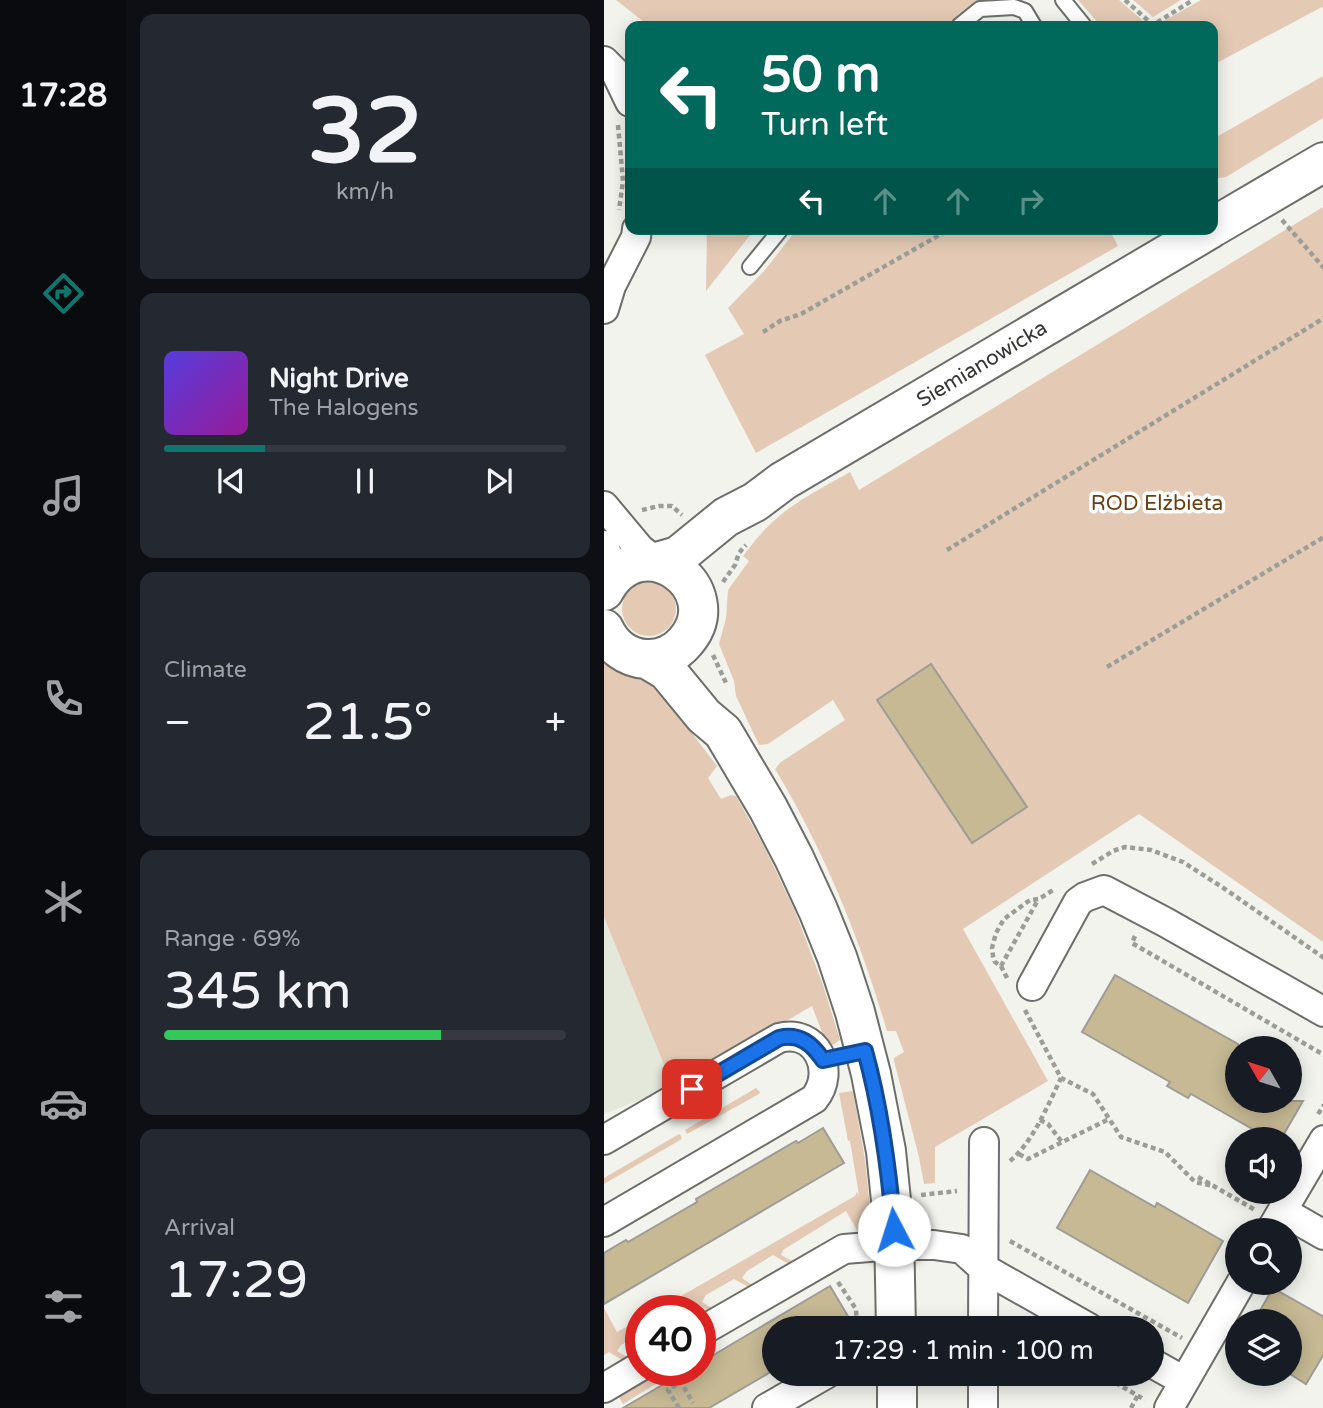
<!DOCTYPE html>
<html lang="en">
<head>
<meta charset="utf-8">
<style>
  :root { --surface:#171b24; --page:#242831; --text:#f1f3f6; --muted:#9ea1a6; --line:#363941; --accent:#0f766e }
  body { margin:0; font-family:"Varela Round",sans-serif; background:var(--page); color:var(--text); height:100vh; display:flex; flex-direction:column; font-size:26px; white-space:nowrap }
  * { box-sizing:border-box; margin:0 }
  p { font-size:23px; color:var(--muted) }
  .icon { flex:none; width:38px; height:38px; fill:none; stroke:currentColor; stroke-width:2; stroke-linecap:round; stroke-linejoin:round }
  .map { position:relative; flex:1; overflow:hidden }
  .side { display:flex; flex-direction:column; gap:14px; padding:14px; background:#0d0f14; width:478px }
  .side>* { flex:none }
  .guide { position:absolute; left:21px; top:21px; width:593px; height:214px; border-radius:14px; box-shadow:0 4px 18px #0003; background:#00695c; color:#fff; overflow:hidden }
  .needle { width:46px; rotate:309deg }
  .buttons { position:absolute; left:621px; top:1036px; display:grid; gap:14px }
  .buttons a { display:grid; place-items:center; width:77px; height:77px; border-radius:50%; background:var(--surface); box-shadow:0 4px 18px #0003; font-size:35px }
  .speed { position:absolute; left:21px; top:1295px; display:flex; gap:14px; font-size:35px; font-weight:700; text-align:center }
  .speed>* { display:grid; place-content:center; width:91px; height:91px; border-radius:50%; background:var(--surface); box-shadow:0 4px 18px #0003; line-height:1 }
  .speed .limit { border:10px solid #d22; background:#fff; color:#111 }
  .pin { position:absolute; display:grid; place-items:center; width:60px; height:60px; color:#fff; margin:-30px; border-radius:14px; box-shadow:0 4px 10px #0006 }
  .me { position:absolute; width:77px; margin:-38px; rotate:355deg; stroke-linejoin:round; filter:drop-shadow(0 0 5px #0008) }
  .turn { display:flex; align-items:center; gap:24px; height:147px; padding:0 21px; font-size:32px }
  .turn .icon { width:91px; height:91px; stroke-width:2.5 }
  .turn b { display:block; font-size:49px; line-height:60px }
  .lanes { display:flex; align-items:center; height:66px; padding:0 21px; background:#0003; justify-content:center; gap:35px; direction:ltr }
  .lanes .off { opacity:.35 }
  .big { font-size:52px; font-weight:600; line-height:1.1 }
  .side .widget { flex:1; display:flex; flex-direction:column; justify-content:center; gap:10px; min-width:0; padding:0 24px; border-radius:14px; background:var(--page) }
  .side .dial { align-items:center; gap:0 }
  .dial b { font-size:91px; line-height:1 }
  .song { display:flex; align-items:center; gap:21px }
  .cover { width:84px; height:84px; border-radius:10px; background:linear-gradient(135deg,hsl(250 70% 55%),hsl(300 70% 35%)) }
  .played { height:7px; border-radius:4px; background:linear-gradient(90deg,var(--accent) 25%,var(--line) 25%) }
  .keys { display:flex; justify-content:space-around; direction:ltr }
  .heat { display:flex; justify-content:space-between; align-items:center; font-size:38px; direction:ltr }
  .charge { height:10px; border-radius:5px; background:linear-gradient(90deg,#34c759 69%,var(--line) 0) }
  .trip { position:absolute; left:158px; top:1316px; width:402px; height:70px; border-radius:35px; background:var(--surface); box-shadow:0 4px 18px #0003; font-weight:600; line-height:70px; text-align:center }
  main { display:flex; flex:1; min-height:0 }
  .dock { display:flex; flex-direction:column; width:126px; justify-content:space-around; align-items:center; background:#090b0e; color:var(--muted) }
  .dock .icon { width:49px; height:49px }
  .dock .active { color:var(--accent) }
  .dock b { font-size:32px; color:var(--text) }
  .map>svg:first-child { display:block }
  .built { fill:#e4e8da }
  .green { fill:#e4cab4 }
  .building { fill:#c6b994; stroke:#9e9c96; stroke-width:2 }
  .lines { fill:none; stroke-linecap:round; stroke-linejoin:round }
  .lane-casing { stroke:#6d6e69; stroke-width:18 }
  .street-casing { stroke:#6d6e69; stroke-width:32 }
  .secondary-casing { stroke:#6d6e69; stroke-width:42 }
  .path { stroke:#9b9d97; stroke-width:4.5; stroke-dasharray:5 3.5; stroke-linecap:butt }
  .lane { stroke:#fff; stroke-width:14 }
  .street { stroke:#fff; stroke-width:28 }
  .secondary { stroke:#fff; stroke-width:38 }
  .route-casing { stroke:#114b97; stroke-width:18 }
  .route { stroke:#1a73e8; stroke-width:12 }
  .labels { text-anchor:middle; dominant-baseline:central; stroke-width:7; stroke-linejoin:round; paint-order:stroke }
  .street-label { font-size:21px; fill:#343532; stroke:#fff }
  .park-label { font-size:21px; fill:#683e10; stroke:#fff }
</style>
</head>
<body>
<main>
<nav class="dock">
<b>17:28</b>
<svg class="icon active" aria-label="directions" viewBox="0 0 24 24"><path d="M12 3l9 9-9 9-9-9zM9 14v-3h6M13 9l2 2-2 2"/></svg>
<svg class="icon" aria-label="music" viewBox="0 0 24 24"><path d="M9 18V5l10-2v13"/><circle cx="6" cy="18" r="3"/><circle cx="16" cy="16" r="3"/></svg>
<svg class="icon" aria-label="phone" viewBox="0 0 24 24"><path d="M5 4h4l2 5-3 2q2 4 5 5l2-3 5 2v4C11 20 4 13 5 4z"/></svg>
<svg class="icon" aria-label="climate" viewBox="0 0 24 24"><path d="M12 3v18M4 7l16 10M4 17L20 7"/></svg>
<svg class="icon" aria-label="car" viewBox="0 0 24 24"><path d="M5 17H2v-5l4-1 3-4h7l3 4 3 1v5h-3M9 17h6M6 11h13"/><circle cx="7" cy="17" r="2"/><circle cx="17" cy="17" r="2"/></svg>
<svg class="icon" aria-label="filters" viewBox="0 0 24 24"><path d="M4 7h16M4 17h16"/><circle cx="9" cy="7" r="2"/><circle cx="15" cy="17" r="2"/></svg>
</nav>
<section class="side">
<div class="widget dial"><b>32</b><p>km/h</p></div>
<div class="widget">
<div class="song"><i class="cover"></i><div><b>Night Drive</b><p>The Halogens</p></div></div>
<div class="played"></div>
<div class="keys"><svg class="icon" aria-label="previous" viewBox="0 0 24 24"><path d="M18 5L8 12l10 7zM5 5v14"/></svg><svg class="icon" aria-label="pause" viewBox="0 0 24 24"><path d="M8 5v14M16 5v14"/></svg><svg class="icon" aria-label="next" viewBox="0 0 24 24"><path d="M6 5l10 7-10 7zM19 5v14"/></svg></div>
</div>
<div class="widget"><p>Climate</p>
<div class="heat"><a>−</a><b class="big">21.5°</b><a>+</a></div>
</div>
<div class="widget"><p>Range · 69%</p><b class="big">345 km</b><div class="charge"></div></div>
<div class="widget"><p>Arrival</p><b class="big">17:29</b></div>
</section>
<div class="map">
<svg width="720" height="1408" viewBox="0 0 720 1408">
  <rect width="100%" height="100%" fill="#f1f3ec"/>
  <path class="built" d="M0,917L69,1087L0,1114Z"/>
  <path class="green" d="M12,0H379L346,26H45Z
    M474,0H515L545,26H497Z
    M529,0H577L549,17Z
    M597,0H719V8L718,7L609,65V26H551Z
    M719,76V118L622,177L609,179V139Z
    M719,207V942L535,814L359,929L444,1081L331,1147V1183L320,1184L315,1157L290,1061V1058L300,1052L292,1031H283C256,939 221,852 171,769L177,762L241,720L229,700L164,744L155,745L132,696L130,681L115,644L122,618L124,590L145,561L139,556C149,543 159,530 172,519C193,500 222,486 246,472L255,490Z
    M103,229H151L102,291Z
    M193,229H505L514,246L152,453L101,355L140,334L124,308L161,270Z
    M18 609a27 27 0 1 1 54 0a27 27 0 1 1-54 0Z
    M0,663L21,674L45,681L55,690L113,766L104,778L117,799L127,795L132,796L161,848L191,911L219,985L236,1040L224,1048L208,1006L69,1087L0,917Z
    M152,1088L156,1092L155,1094L83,1134L81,1130Z
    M249,1091L261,1160L269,1235L258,1239L242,1211L179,1250L177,1255L194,1264L190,1267L169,1255L143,1271L138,1278L153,1288L150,1290L130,1279L102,1295L98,1302L114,1312L110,1314L90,1302L75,1311H51L251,1196L253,1192L255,1195L246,1141H244L235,1093Z
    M75,1134H76L78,1139L0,1184V1178Z
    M0,1308L13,1332L37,1319V1334L17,1345L13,1351L29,1361L25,1364L5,1352L0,1355Z
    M53,1370L60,1379L19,1404L13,1394Z"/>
  <path class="building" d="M327,664L423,807L368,843L273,700Z
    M511,975L634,1044V1101H699L677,1139H666L587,1094L584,1098L563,1086L566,1082L478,1032Z
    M219,1128L240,1163L0,1304V1253L22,1240L24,1242L93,1202L92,1199L192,1141L194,1143Z
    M486,1170L551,1207L553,1203L619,1241L584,1303L453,1228Z
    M226,1286L251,1328H170V1370L105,1408H19L84,1370H96V1363Z
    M669,1288L720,1317V1354L702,1384L686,1374V1321H650Z"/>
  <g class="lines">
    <g class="lane-casing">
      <path id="lane" d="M459,0L480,26
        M355,26L376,9L410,7L421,11L430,26
        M146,267L177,229"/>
    </g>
    <g class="street-casing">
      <path id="street" d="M0,61L12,73L26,102
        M0,309L7,286L32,237L33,229
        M0,506L36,549L53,562
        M0,545L10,576
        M428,986L474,902L481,897L500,890L561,922L720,1012
        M0,1140L175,1038C212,1028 233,1071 210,1099L0,1222
        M678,1211L720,1235
        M667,1230L720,1140
        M379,1328L380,1142
        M96,1332L240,1249L291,1245H330L358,1249L379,1268L485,1328
        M548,1363L580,1381
        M0,1388L37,1366
        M163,1408L222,1374
        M379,1408V1374
        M565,1408L637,1283"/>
    </g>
    <g class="secondary-casing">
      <path id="secondary" d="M609,227L720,162
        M53,562L74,556L122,517L151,502L179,481L606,229
        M0,591C37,522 128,589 81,642C72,653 57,660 42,659C23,658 8,646 0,629
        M43,659L63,671L100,716L119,732L164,808L190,858L214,910L233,957L251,1012L267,1074L282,1151L290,1230L292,1328
        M293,1374V1408"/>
    </g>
    <path class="path" d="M521,0L549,25L589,0
      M14,125L19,181L15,210
      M678,220L720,268
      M159,332L176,321L197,314L346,229
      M38,510L55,506H68L78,515
      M343,550L720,318
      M119,582L131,565L135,553L142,545
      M109,655L122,683
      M503,667L720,537
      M488,864L509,851L521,847L547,850L579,862L621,889L720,958
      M531,936L528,943L720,1055
      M397,966L434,900
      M403,978L397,966L391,962L389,956L388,948L392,933L400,919L426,900L435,899L449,890
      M421,1010L457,1078L489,1094L517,1137L561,1152L591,1182L609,1186
      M714,1114L720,1105
      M436,1120L444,1124L458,1142
      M415,1154L424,1159L505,1119
      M406,1161C429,1142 444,1105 457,1078
      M594,1177L651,1210
      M317,1195L353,1191
      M406,1241L578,1338
      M234,1282L252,1309L253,1328
      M406,1320L418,1328
      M497,1374L541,1400
      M75,1408L64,1390L77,1382L89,1403
      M527,1408L534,1395"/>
    <use href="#lane" class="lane"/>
    <use href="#street" class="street"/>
    <use href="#secondary" class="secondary"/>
  </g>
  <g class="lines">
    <g class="route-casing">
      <path id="route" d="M88,1089L175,1038C196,1033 208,1044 219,1060L261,1051C277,1109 285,1170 290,1230"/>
    </g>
    <use href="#route" class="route"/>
  </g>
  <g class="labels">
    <g class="street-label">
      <text transform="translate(378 364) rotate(-31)">Siemianowicka</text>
    </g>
    <g class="park-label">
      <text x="553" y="503">ROD Elżbieta</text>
    </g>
  </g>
</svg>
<div class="buttons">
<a><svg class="needle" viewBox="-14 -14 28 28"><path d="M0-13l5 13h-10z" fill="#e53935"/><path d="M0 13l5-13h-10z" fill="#9ea1a6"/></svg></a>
<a><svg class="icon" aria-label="sound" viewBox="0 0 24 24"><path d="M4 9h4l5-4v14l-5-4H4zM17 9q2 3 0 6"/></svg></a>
<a><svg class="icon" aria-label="search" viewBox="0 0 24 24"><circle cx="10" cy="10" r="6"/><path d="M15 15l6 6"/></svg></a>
<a><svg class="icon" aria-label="layers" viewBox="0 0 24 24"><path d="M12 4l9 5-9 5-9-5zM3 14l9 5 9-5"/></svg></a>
</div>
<div class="speed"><div class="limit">40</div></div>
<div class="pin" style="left:88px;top:1089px;background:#d93025"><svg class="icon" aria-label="arrive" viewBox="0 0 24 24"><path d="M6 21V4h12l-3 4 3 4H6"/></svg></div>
<svg class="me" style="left:290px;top:1230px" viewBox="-20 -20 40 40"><circle r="19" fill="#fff"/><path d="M0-13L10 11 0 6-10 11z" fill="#1a73e8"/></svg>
<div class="trip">17:29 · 1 min · 100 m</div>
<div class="guide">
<div class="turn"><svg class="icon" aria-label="left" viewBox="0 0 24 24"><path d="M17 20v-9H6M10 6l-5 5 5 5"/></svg><div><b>50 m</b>Turn left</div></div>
<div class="lanes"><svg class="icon" aria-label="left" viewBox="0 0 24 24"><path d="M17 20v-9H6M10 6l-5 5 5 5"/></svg><svg class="icon off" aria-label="ahead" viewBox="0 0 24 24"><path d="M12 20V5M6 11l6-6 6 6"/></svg><svg class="icon off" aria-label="ahead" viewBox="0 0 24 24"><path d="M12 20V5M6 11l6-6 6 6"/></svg><svg class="icon off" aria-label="right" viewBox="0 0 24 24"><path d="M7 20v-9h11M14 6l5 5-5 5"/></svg></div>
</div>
</div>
</main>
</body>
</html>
